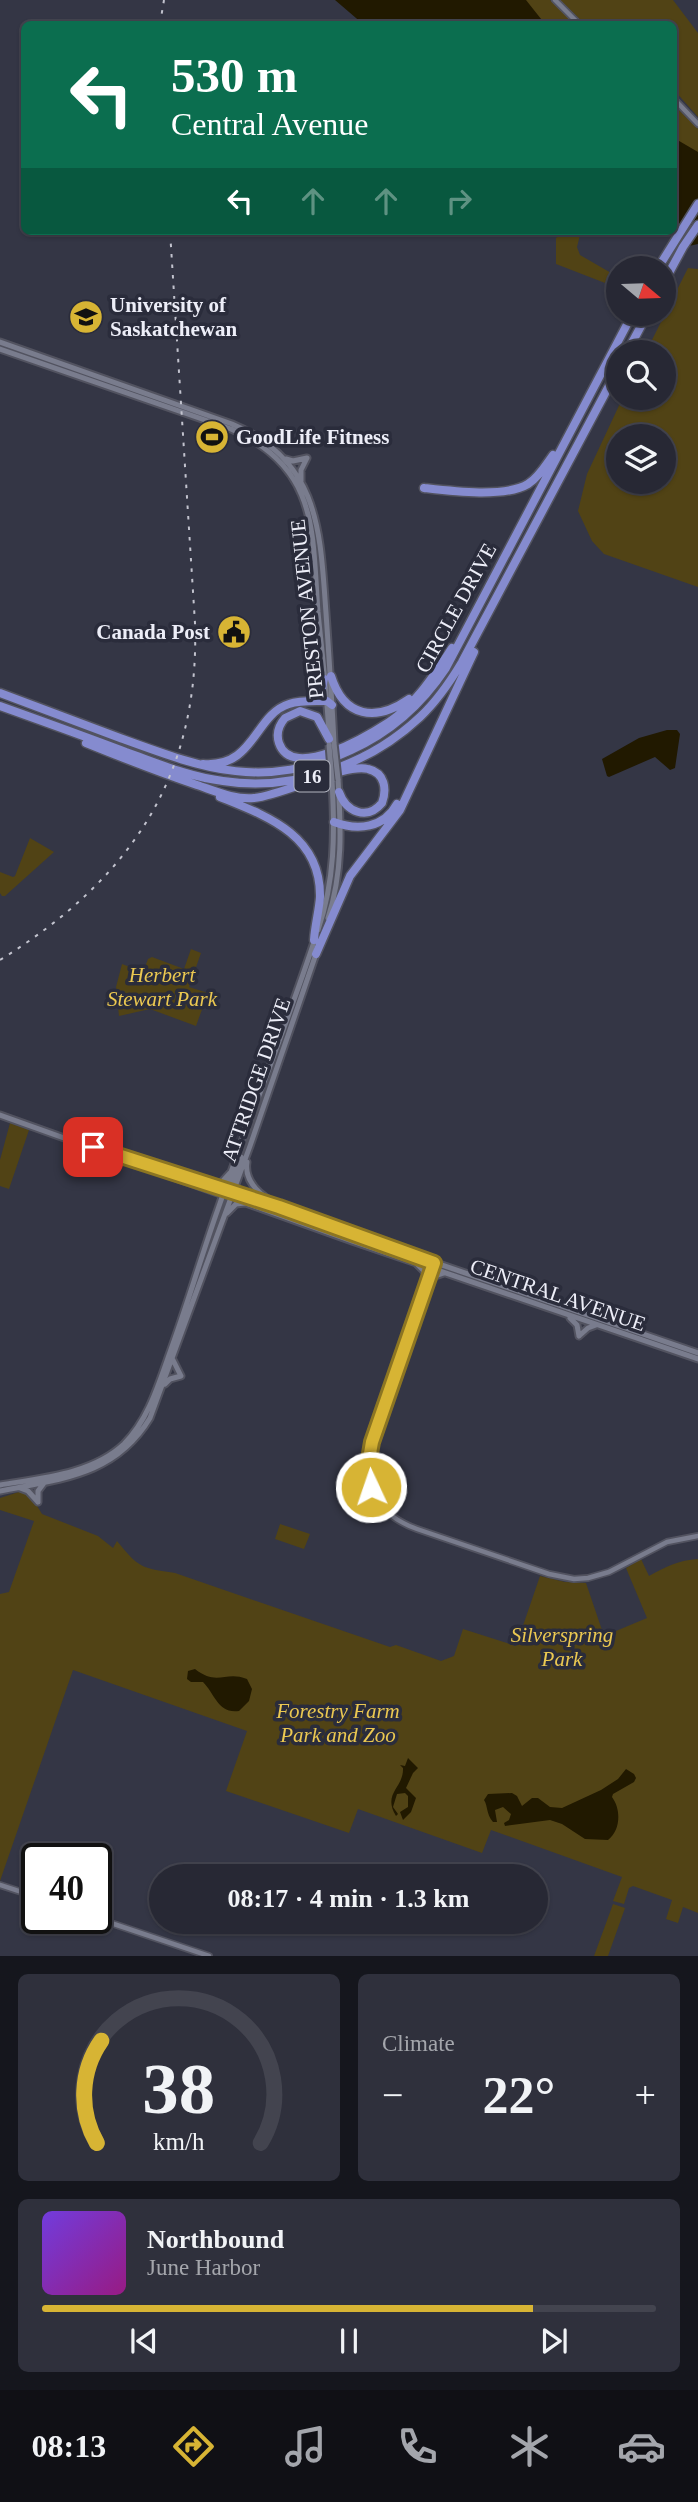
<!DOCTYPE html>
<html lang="en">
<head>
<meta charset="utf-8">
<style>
  :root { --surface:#272834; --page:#2f303c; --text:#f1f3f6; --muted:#a4a6ac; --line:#43444f; --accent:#d7b434 }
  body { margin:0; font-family:Georgia,serif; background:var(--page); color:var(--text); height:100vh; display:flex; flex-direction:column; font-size:26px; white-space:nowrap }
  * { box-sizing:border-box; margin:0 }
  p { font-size:23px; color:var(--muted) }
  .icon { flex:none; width:38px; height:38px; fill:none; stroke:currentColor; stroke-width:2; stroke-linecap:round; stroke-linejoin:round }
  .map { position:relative; height:1956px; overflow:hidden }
  .sheet { display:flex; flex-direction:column; gap:18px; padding:18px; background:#15161d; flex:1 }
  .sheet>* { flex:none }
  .banner { position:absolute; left:21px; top:21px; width:656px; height:214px; border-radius:10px; box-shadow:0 2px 5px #0004,0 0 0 2px var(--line); background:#0b6e4f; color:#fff; overflow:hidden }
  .needle { width:46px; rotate:109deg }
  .tools { position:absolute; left:606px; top:256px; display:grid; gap:14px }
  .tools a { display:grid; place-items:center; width:70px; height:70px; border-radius:50%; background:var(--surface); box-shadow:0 2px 5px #0004,0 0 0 2px var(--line); font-size:35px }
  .speed { position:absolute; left:21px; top:1843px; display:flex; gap:14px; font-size:35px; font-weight:700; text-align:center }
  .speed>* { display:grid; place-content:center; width:91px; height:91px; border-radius:50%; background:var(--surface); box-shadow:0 2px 5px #0004,0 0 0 2px var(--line); line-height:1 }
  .speed .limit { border:4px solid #111; border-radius:10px; background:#fff; color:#111 }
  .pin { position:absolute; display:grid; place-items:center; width:60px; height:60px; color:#fff; margin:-30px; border-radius:14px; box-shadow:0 4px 10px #0006 }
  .me { position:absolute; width:77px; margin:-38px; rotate:357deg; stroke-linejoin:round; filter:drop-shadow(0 0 5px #0008) }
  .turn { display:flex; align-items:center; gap:24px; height:147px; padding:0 35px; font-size:32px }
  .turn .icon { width:91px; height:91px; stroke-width:2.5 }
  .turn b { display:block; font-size:49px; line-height:60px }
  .lanes { display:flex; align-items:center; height:66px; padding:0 35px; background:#0003; justify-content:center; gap:35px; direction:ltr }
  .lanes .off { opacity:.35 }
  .big { font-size:52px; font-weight:600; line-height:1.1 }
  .sheet .widget { flex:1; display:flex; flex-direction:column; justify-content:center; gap:10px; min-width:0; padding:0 24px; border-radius:10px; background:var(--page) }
  .sheet .dial { align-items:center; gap:0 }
  .dial svg { height:182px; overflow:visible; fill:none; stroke:var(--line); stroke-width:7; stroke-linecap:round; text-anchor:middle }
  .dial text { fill:var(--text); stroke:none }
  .song { display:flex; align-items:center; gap:21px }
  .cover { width:84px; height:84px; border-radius:10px; background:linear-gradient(135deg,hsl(260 70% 55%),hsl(310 70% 35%)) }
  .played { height:7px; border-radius:4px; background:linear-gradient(90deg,var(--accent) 80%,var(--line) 80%) }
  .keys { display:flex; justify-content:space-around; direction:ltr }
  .heat { display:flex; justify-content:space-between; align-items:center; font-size:38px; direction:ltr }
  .sheet .tiles { flex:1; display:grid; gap:18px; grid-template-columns:1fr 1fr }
  .widget:last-child { grid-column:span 2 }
  .trip { position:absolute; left:149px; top:1864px; width:399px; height:70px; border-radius:35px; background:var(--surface); box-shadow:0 2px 5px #0004,0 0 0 2px var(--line); font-weight:600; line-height:70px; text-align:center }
  .dock { display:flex; height:112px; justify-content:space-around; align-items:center; background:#101015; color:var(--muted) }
  .dock .icon { width:49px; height:49px }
  .dock .selected { color:var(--accent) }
  .dock b { font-size:32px; color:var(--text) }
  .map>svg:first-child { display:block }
  .green { fill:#514315; fill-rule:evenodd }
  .water { fill:#211900 }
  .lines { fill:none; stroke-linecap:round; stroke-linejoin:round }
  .tertiary-casing { stroke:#525360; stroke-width:8 }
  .secondary-casing { stroke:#525360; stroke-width:9 }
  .motorway-casing { stroke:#525360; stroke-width:11 }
  .tertiary { stroke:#797c8d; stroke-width:4.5 }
  .secondary { stroke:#797c8d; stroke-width:5 }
  .motorway { stroke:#858bcf; stroke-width:8 }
  .rail { stroke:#c2c3ce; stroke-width:2; stroke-dasharray:3.5 7; stroke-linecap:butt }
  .secondary-bridge-casing { stroke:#525360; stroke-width:9; stroke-linecap:butt }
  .secondary-bridge { stroke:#797c8d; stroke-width:5 }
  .route-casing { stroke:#8c7522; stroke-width:18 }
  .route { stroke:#d7b434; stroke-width:12 }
  .labels { text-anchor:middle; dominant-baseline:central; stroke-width:7; stroke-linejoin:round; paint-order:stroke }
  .shield { fill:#2a2c3b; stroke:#b2b4bf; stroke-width:2 }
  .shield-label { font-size:19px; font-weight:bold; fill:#edeef8 }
  .poi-label { font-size:21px; font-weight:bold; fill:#edeef8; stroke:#2a2c3b; text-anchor:start }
  .street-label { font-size:21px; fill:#edeef8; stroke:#2a2c3b }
  .park-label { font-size:21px; font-style:italic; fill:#ebc851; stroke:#2a2c3b }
</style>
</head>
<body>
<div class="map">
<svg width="698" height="1956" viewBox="0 0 698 1956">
  <rect width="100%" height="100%" fill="#343645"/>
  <path class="green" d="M523,0H550L575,24H546Z
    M560,0H673L698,33V117L674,90V24H585Z
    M674,105L698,129V155L674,140Z
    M565,231H574L580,235L577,247L580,255L618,277V288L556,264V238Z
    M688,268L698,269V587L604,554L592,541L578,511L587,474L623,397H663V352H646ZM618,436H663V481H618Z
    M30,838L54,852L5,896H2L0,893V872L13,877L15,876Z
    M191,949L201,953L189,987L208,993L196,1026L150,1009L119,1016L116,987L122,964L143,972L148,959L152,957L184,969Z
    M10,1123L29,1130L9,1189L0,1186V1160Z
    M22,1491L31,1496L42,1514L98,1536L113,1548L117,1541C139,1568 141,1568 175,1573L390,1647L396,1645L441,1661L454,1656L463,1629L516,1646L540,1576L565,1582L586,1583L604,1636L647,1618L626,1568L641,1559L649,1576C665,1567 679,1560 698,1559V1913L683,1907L678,1923L666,1919L672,1900L633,1886L629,1888L624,1904L613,1901L622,1877L491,1830L482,1853L358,1809L349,1833L226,1791L247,1731L73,1670L0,1881V1594L9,1592L34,1521L0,1510V1498Z
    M280,1524L310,1534L304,1549L275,1539Z
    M613,1904L625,1908L608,1956H594Z"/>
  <path class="water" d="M335,0H526L545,24H363Z
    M674,138L698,152V244L689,246L673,233L667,231H674Z
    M667,730H677L680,734L675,768L670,770L655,757L609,777L607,776L602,759L639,738Z
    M195,1669C218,1687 225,1670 247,1679L252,1689L249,1701L239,1711C218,1714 215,1694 203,1682H191L187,1679L188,1671Z
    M408,1758L418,1768L413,1773L406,1788L416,1798L411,1812L403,1820L400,1812L408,1807V1796L405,1793L397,1794L393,1807L398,1814L396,1816C382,1793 404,1788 403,1768L400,1765L405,1766Z
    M626,1769L634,1774L636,1778L634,1782L613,1794L612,1797C621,1809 621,1830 608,1840L585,1839L562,1824L550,1820L505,1826L504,1823L509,1820L511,1814L503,1807L495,1810L497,1822H493C486,1814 488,1806 484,1800L488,1794L512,1793L517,1796L522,1806L532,1798H538L550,1807L562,1808L601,1790L618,1779Z"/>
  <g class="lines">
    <g class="tertiary-casing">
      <path id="tertiary" d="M555,0L579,24
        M674,99L698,124
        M433,1267L369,1454C365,1492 381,1516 417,1529L549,1574L574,1579L588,1578L609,1572L667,1542L698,1536
        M0,1885L37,1897
        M96,1918L209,1956"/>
    </g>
    <g class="secondary-casing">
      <path id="secondary" d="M0,342L232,424C320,461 320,531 326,613C329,657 332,700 334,743
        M0,349L231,429C319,468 312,531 318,612C322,653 327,694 329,735
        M286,459L293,461L307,458
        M301,481V470L307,458
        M328,918C343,872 341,827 338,779
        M318,930C335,880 335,833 332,781
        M0,1115L352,1241L698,1359
        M247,1162C244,1180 259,1194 274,1203
        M145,1163L698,1353
        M212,1184L221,1183L230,1173
        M229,1191L241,1157
        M227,1213L236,1204L245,1203
        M417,1264L425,1272L427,1284
        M427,1284L435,1276L444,1273
        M570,1318L577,1325L579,1336
        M579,1336L588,1328L596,1325
        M165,1384L170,1379L181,1376L173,1360
        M0,1485C42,1478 92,1474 124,1444C148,1420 158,1386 169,1355C187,1306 201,1257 218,1209C249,1119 285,1030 315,939
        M20,1488L28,1491L38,1502
        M0,1491C60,1479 115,1476 150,1418L250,1146L316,954
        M38,1502V1491L44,1483"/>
    </g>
    <g class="motorway-casing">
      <path id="motorway" d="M658,268L698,204
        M663,284L683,247L698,225
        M627,352L648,313
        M424,488C450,491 505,498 528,484C539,477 545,466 553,455
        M331,676C344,718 376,722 409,699
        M0,693C40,708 80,723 120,738C205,769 263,791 351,750C391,732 422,704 446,668L633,313
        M314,700L321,694L324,679
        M0,706C42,721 84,736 126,752C157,763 189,777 223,781C293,792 369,765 420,717C437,701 450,682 462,662L618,369
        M329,739L317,717L300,711L285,718C279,725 276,734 279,743C292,782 369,735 389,722C416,704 434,675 452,648
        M86,743C123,758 159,772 197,785C215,791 235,800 254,798C284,795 345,763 368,769C385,773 387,789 382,803C367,821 346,812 339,792
        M203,764C255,768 254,715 289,704C300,700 315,701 327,701L332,705
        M220,797C267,816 321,835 320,897C319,911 315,925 314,940
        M334,822C358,831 384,828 397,804
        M316,954L350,876L400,810L474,652"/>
    </g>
    <use href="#tertiary" class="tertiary"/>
    <use href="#secondary" class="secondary"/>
    <use href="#motorway" class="motorway"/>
    <path class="rail" d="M160,24L164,0
      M0,960C129,880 200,778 195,623L170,231"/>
    <g class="secondary-bridge-casing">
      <path id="secondary-bridge" d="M334,743L338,779
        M329,745L332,781"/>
    </g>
    <use href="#secondary-bridge" class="secondary-bridge"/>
  </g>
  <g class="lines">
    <g class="route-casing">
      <path id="route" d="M93,1147L279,1207L434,1263L372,1442L368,1465L371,1487"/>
    </g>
    <use href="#route" class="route"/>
  </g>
  <defs>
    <g id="university-disc" transform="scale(1.75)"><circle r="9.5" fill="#d7b434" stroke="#2a2c3b"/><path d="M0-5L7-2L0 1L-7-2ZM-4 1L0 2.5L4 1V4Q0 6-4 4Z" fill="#111"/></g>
    <g id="stadium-disc" transform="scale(1.75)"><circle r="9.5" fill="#d7b434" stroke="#2a2c3b"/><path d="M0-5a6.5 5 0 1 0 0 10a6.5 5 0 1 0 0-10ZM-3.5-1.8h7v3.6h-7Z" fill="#111"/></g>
    <g id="civic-disc" transform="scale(1.75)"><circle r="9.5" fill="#d7b434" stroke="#2a2c3b"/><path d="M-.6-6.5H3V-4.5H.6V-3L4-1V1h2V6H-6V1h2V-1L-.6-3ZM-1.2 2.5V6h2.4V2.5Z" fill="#111"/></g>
  </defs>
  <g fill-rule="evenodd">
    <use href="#university-disc" x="86" y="317"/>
    <use href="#stadium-disc" x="212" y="437"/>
    <use href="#civic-disc" x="234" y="632"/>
  </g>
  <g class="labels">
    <rect class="shield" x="294.5" y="760.5" width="35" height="31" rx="5"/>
    <g class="shield-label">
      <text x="312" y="776">16</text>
    </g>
    <g class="poi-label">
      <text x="110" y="305">University of<tspan x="110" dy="24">Saskatchewan</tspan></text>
      <text x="236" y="437">GoodLife Fitness</text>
      <text x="210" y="632" text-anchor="end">Canada Post</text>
    </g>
    <g class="street-label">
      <text transform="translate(456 608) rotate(-61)">CIRCLE DRIVE</text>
      <text transform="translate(307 609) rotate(-96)">PRESTON AVENUE</text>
      <text transform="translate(256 1080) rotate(-71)">ATTRIDGE DRIVE</text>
      <text transform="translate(558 1295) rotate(19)">CENTRAL AVENUE</text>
    </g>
    <g class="park-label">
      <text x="162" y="975">Herbert<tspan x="162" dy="24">Stewart Park</tspan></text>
      <text x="562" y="1635">Silverspring<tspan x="562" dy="24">Park</tspan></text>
      <text x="338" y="1711">Forestry Farm<tspan x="338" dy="24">Park and Zoo</tspan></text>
    </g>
  </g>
</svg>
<div class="tools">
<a><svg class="needle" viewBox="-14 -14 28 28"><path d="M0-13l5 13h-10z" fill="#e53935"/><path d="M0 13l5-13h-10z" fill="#a4a6ac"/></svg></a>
<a><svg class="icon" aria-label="search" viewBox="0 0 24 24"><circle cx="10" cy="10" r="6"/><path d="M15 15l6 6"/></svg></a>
<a><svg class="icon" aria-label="layers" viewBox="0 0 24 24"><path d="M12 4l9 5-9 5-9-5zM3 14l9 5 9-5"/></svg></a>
</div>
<div class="speed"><div class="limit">40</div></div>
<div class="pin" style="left:93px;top:1147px;background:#d93025"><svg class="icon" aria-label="arrive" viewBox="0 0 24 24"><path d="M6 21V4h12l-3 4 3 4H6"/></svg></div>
<svg class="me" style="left:371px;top:1487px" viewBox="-20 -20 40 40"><circle r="17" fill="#d7b434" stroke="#fff" stroke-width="3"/><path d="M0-11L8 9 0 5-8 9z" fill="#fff"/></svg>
<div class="trip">08:17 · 4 min · 1.3 km</div>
<div class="banner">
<div class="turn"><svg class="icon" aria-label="left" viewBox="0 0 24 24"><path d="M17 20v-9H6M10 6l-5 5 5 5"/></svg><div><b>530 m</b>Central Avenue</div></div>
<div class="lanes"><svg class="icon" aria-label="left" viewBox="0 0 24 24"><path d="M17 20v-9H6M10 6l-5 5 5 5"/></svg><svg class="icon off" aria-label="ahead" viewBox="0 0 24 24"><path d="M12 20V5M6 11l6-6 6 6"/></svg><svg class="icon off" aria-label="ahead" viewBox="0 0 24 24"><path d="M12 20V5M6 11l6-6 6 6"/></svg><svg class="icon off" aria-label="right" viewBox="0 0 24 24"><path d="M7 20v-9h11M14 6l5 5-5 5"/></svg></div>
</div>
</div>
<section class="sheet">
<div class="tiles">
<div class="widget dial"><svg viewBox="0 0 100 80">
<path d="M14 69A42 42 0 1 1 86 69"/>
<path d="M14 69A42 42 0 0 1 16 24" stroke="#d7b434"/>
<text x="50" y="56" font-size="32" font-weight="700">38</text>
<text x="50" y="72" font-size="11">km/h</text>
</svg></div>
<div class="widget"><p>Climate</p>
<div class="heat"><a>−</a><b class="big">22°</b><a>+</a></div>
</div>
<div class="widget">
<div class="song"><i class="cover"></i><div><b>Northbound</b><p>June Harbor</p></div></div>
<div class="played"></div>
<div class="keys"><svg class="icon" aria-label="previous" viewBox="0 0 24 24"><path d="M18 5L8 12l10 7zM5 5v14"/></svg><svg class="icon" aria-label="pause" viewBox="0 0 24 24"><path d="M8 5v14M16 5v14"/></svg><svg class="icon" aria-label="next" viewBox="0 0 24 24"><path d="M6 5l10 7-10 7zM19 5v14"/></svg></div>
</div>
</div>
</section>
<nav class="dock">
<b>08:13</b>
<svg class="icon selected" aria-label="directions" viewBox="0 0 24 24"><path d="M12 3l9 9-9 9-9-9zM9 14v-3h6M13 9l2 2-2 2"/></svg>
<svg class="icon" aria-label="music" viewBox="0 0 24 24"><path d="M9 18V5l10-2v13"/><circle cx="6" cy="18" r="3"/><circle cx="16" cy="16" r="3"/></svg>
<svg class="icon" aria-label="phone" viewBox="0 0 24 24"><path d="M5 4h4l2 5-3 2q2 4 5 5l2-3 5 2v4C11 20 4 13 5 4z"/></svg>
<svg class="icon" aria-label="climate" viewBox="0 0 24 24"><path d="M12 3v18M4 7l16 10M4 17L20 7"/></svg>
<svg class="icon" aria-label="car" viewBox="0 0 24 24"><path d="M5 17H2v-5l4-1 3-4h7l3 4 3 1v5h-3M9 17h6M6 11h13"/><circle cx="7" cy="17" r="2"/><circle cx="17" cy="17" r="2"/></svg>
</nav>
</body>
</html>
